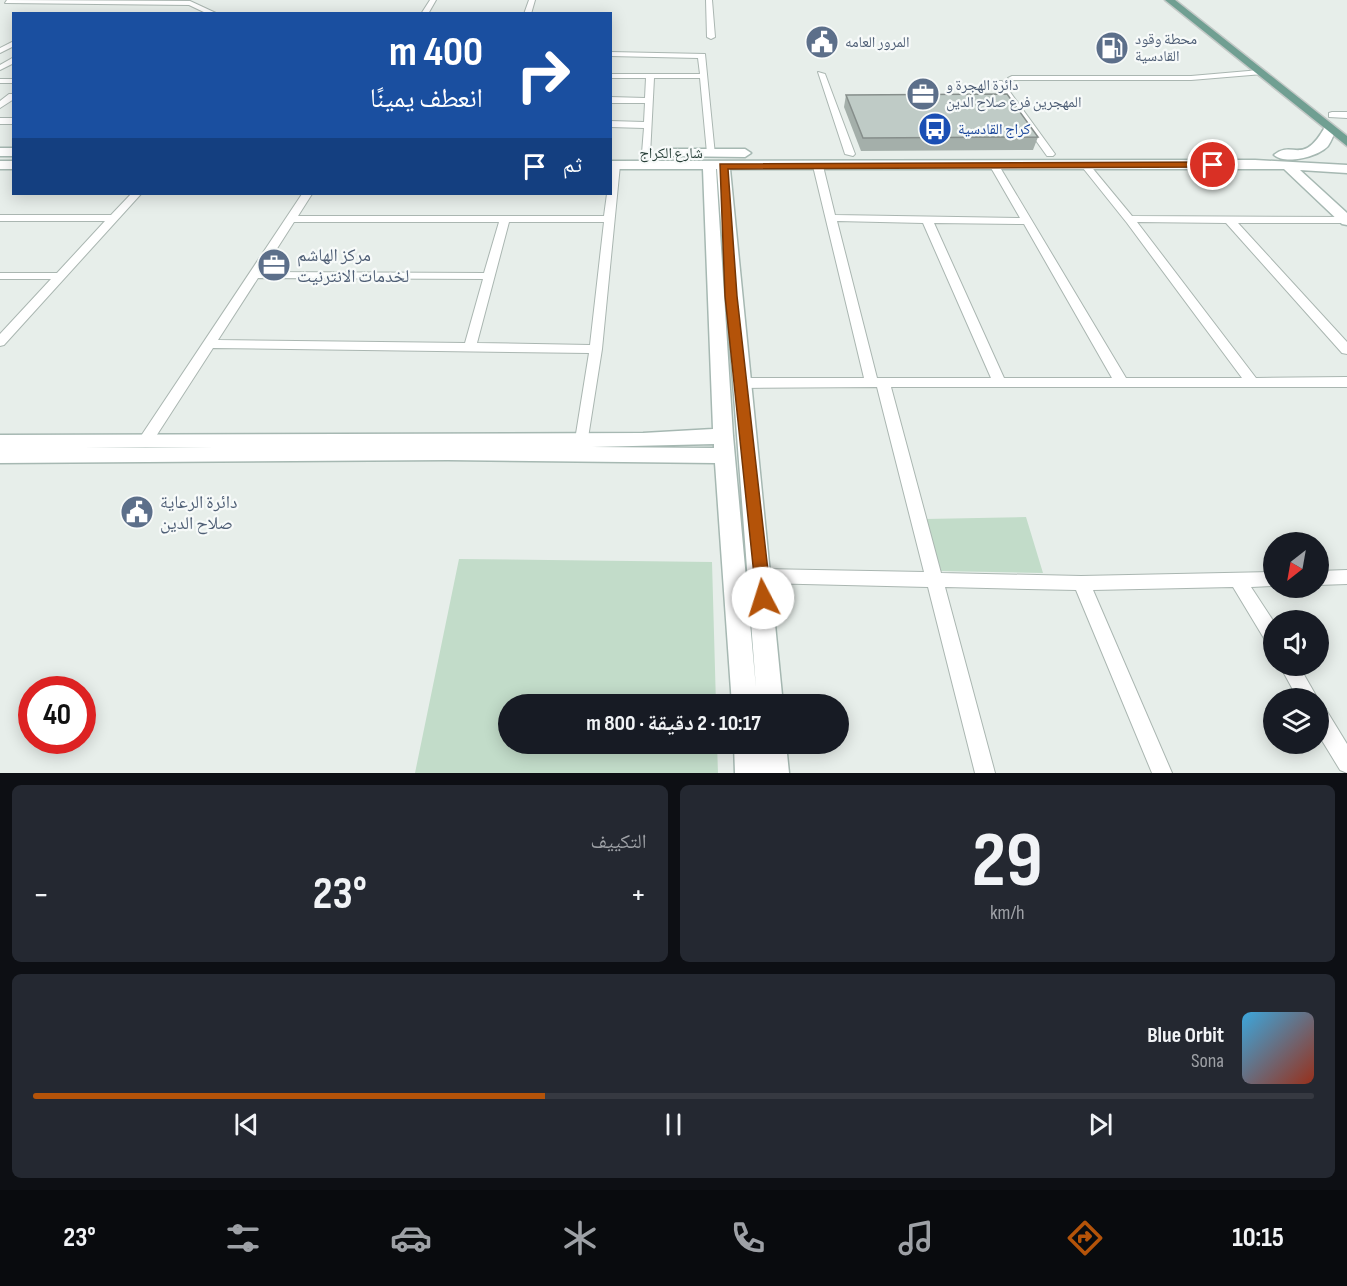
<!DOCTYPE html>
<html lang="ar">
<head>
<meta charset="utf-8">
<style>
  :root { --surface:#171b24; --page:#242831; --text:#f1f3f6; --muted:#9ea1a6; --line:#363941; --accent:#b45309 }
  body { margin:0; font-family:"Sofia Sans Condensed","Noto Naskh Arabic",sans-serif; background:var(--page); color:var(--text); direction:rtl; height:100vh; display:flex; flex-direction:column; font-size:22px; white-space:nowrap }
  * { box-sizing:border-box; margin:0 }
  p { font-size:20px; color:var(--muted) }
  .icon { flex:none; width:33px; height:33px; fill:none; stroke:currentColor; stroke-width:2; stroke-linecap:round; stroke-linejoin:round }
  .map { position:relative; height:773px; overflow:hidden; direction:ltr }
  .panel { display:flex; flex-direction:column; gap:12px; padding:12px; background:#0d0f14; flex:1 }
  .panel>* { flex:none }
  .hud { position:absolute; left:12px; top:12px; width:600px; height:183px; border-radius:0px; box-shadow:0 3px 15px #0003; direction:rtl; background:#1a4fa0; color:#fff; overflow:hidden }
  .needle { width:39px; rotate:211deg }
  .fabs { position:absolute; left:1263px; top:532px; display:grid; gap:12px }
  .fabs a { display:grid; place-items:center; width:66px; height:66px; border-radius:50%; background:var(--surface); box-shadow:0 3px 15px #0003; font-size:30px }
  .speed { position:absolute; left:18px; top:676px; display:flex; gap:12px; font-size:30px; font-weight:700; text-align:center }
  .speed>* { display:grid; place-content:center; width:78px; height:78px; border-radius:50%; background:var(--surface); box-shadow:0 3px 15px #0003; line-height:1 }
  .speed .limit { border:9px solid #d22; background:#fff; color:#111 }
  .pin { position:absolute; display:grid; place-items:center; width:51px; height:51px; color:#fff; margin:-26px; border:3px solid #fff; border-radius:50%; box-shadow:0 2px 6px #0007 }
  .me { position:absolute; width:66px; margin:-33px; rotate:355deg; stroke-linejoin:round; filter:drop-shadow(0 0 4px #0008) }
  .turn { display:flex; align-items:center; gap:21px; height:126px; padding:0 30px; font-size:27px }
  .turn .icon { width:78px; height:78px; stroke-width:2.5 }
  .turn b { display:block; font-size:42px; line-height:51px }
  .then { display:flex; align-items:center; height:57px; padding:0 30px; background:#0003; gap:12px; font-size:22px }
  .big { font-size:45px; font-weight:700; line-height:1.1 }
  .panel .tile { flex:1; display:flex; flex-direction:column; justify-content:center; gap:9px; min-width:0; padding:0 21px; border-radius:9px; background:var(--page) }
  .panel .dial { align-items:center; gap:0 }
  .dial b { font-size:78px; line-height:1 }
  .song { display:flex; align-items:center; gap:18px }
  .cover { width:72px; height:72px; border-radius:9px; background:linear-gradient(135deg,hsl(200 70% 55%),hsl(10 70% 35%)) }
  .played { height:6px; border-radius:3px; background:linear-gradient(90deg,var(--accent) 40%,var(--line) 40%) }
  .keys { display:flex; justify-content:space-around; direction:ltr }
  .heat { display:flex; justify-content:space-between; align-items:center; font-size:33px; direction:ltr }
  .panel .tiles { flex:1; display:grid; gap:12px; grid-template-columns:1fr 1fr }
  .tile:last-child { grid-column:span 2 }
  .trip { position:absolute; left:498px; top:694px; width:351px; height:60px; border-radius:30px; background:var(--surface); box-shadow:0 3px 15px #0003; font-weight:700; line-height:60px; text-align:center; direction:rtl }
  .menu { display:flex; height:96px; justify-content:space-around; align-items:center; background:#090b0e; color:var(--muted) }
  .menu .icon { width:42px; height:42px }
  .menu .current { color:var(--accent) }
  .menu b { font-size:27px; color:var(--text) }
  .map>svg:first-child { display:block }
  .green { fill:#c2dcc9 }
  .lines { fill:none; stroke-linecap:round; stroke-linejoin:round }
  .street-casing { stroke:#aab6b1; stroke-width:2 }
  .secondary-casing { stroke:#a6b8b2; stroke-width:3 }
  .primary-casing { stroke:#c3c9c7; stroke-width:3 }
  .street { fill:#fff; fill-rule:evenodd }
  .secondary { fill:#fff; fill-rule:evenodd }
  .primary { fill:#709f92; fill-rule:evenodd }
  .wall { fill:#a4afaa }
  .building { fill:#bfcbc6; stroke:#868e8b; stroke-width:1.5 }
  .route { fill:#b45309; stroke:#753606; stroke-width:1.5 }
  .labels { text-anchor:middle; dominant-baseline:central; stroke-width:4.5; stroke-linejoin:round; paint-order:stroke }
  .far-service-label { font-size:15px; fill:#4e5e75; stroke:#f7faf9; text-anchor:start }
  .far-transit-label { font-size:15px; fill:#164399; stroke:#f7faf9; text-anchor:start }
  .far-street-label { font-size:15px; fill:#273f38; stroke:#f7faf9 }
  .service-label { font-size:18px; fill:#4e5e75; stroke:#f7faf9; text-anchor:start }
</style>
</head>
<body>
<div class="map">
<svg width="1347" height="773" viewBox="0 0 1347 773">
  <rect width="100%" height="100%" fill="#e7eeea"/>
  <path class="green" d="M1026,517L1043,573L941,571L925,519Z
    M459,559L712,562L716,705H508V744H717L718,773H415Z"/>
  <g class="lines">
    <g class="street-casing">
      <path id="street" d="M7,0L190,1L218,14H208L189,5L5,3Z
        M430,0H436L428,14H421Z
        M529,0H535L531,14H524Z
        M706,0H712L715,37L711,39L707,37Z
        M14,41V46L0,53V48Z
        M610,52L705,54L715,155L707,153L700,78H654L650,155L642,153L644,128L610,127V121L644,122L645,103H610V97L645,98L646,78H610V74H700L698,58L610,56Z
        M14,57V63L0,70V65Z
        M1260,70L1264,72L1263,74L1191,80H1012L1008,78L1012,76H1191Z
        M818,72L825,74L855,154L853,156L845,154Z
        M0,79H14V83H0Z
        M996,81H1002L1055,154L1053,156H1047L995,83Z
        M9,94H14V99L0,108V101Z
        M1332,112H1347V118L1329,117V113Z
        M0,118H14V124H0Z
        M615,162L620,165L602,349L587,444H577L575,440L589,353L213,348L151,444H141L139,440L141,436L302,194H312L298,216H604L607,194H610V165ZM294,222H499L484,273L262,272ZM509,222H604L590,345L477,343ZM258,278L483,279L465,343L218,340Z
        M818,163L823,166L835,215L1020,218L990,166L998,164L1126,378H1242L1127,223L1083,168V164H1089L1132,216L1347,217L1346,223H1238L1347,342V354L1342,353L1226,223L1137,222L1256,378L1347,377V387H891L941,573L1081,576L1274,572V586L1251,587L1274,622V647L1268,645L1233,587L1093,590L1172,773H1152L1076,590L945,587L995,773H975L928,587L761,583L755,581L753,576L755,571L761,569L924,572L877,387L740,388L733,383L740,378H864L813,166ZM837,221L923,223L991,378H877ZM934,223L1024,224L1112,378H1004Z
        M131,194H141L4,345L0,346V334L51,279H0V273H57L105,221H0V215H111Z
        M1347,570V584L1318,585V571Z
        M1280,666H1299L1318,699H1298Z
        M1318,706L1325,708L1347,744V773L1340,770L1318,734Z"/>
    </g>
    <g class="secondary-casing">
      <path id="secondary" d="M1330,124L1336,128C1334,134 1332,140 1328,146C1318,157 1285,165 1274,155C1293,139 1303,168 1326,125Z
        M0,148H14V156H0Z
        M671,149H745L751,153L745,157L667,156L665,153Z
        M1255,160L1347,165V173L1300,170L1347,213V225L1342,224L1284,169H730L783,705H732L715,463L448,460L0,463V435L643,433L713,429L703,169H610V161ZM716,169H717L756,688L733,436ZM714,444V448L592,447ZM146,447H215L84,448Z
        M0,161H14V169H0Z
        M734,744H786L789,773H735Z"/>
    </g>
    <g class="primary-casing">
      <path id="primary" d="M1165,0H1175L1347,136V146Z"/>
    </g>
    <use href="#street" class="street"/>
    <use href="#secondary" class="secondary"/>
    <use href="#primary" class="primary"/>
  </g>
  <path class="wall" d="M846,95L1038,137L1033,150L861,151L844,107Z"/>
  <path class="building" d="M1007,94L1038,137L863,138L846,95Z"/>
  <path class="route" d="M1213,162L1218,165L1216,167L728,169L737,296L771,598L769,604L763,606L757,604L725,296L720,164Z"/>
  <defs>
    <g id="civic-disc" transform="scale(1.725)"><circle r="9.5" fill="#5c6f8a" stroke="#f7faf9"/><path d="M-.6-6.5H3V-4.5H.6V-3L4-1V1h2V6H-6V1h2V-1L-.6-3ZM-1.2 2.5V6h2.4V2.5Z" fill="#fff"/></g>
    <g id="fuel-disc" transform="scale(1.725)"><circle r="9.5" fill="#5c6f8a" stroke="#f7faf9"/><path d="M-5.5-6h7V0h2V4h1.3V-2.5L3-4.5l.8-.8L6-3V5H2.5V1h-1V6h-7ZM-4.2-4.7v3.2H.2V-4.7Z" fill="#fff"/></g>
    <g id="office-disc" transform="scale(1.725)"><circle r="9.5" fill="#5c6f8a" stroke="#f7faf9"/><path d="M-6-3h4V-5.5h4V-3h4V5H-6ZM-1-4.5V-3h2v-1.5ZM-6 0V1H6V0Z" fill="#fff"/></g>
    <g id="bus-disc" transform="scale(1.725)"><circle r="9.5" fill="#1a4fb4" stroke="#f7faf9"/><path d="M-5-6H5V4H4V6H2V4H-2V6H-4V4H-5ZM-3.5-4V0h7V-4ZM-3.5 1.2v1.5H-2V1.2ZM2 1.2v1.5H3.5V1.2Z" fill="#fff"/></g>
  </defs>
  <g fill-rule="evenodd">
    <use href="#civic-disc" x="822" y="42"/>
    <use href="#fuel-disc" x="1112" y="48"/>
    <use href="#office-disc" x="923" y="94"/>
    <use href="#bus-disc" x="935" y="129"/>
    <use href="#office-disc" x="274" y="265"/>
    <use href="#civic-disc" x="137" y="512"/>
  </g>
  <g class="labels">
    <g class="far-service-label">
      <text x="1135" y="39">محطة وقود<tspan x="1135" dy="17">القادسية</tspan></text>
      <text x="845" y="42">المرور العامه</text>
      <text x="946" y="85">دائرة الهجرة و<tspan x="946" dy="17">المهجرين فرع صلاح الدين</tspan></text>
    </g>
    <g class="far-transit-label">
      <text x="958" y="129">كراج القادسية</text>
    </g>
    <g class="far-street-label">
      <text x="671" y="153">شارع الكراج</text>
    </g>
    <g class="service-label">
      <text x="297" y="255">مركز الهاشم<tspan x="297" dy="21">لخدمات الانترنيت</tspan></text>
      <text x="160" y="502">دائرة الرعاية<tspan x="160" dy="21">صلاح الدين</tspan></text>
    </g>
  </g>
</svg>
<div class="fabs">
<a><svg class="needle" viewBox="-14 -14 28 28"><path d="M0-13l5 13h-10z" fill="#e53935"/><path d="M0 13l5-13h-10z" fill="#9ea1a6"/></svg></a>
<a><svg class="icon" aria-label="sound" viewBox="0 0 24 24"><path d="M4 9h4l5-4v14l-5-4H4zM17 9q2 3 0 6"/></svg></a>
<a><svg class="icon" aria-label="layers" viewBox="0 0 24 24"><path d="M12 4l9 5-9 5-9-5zM3 14l9 5 9-5"/></svg></a>
</div>
<div class="speed"><div class="limit">40</div></div>
<div class="pin" style="left:1213px;top:165px;background:#d93025"><svg class="icon" aria-label="arrive" viewBox="0 0 24 24"><path d="M6 21V4h12l-3 4 3 4H6"/></svg></div>
<svg class="me" style="left:763px;top:598px" viewBox="-20 -20 40 40"><circle r="19" fill="#fff"/><path d="M0-13L10 11 0 6-10 11z" fill="#b45309"/></svg>
<div class="trip">10:17 · 2 دقيقة · 800 m</div>
<div class="hud">
<div class="turn"><svg class="icon" aria-label="right" viewBox="0 0 24 24"><path d="M7 20v-9h11M14 6l5 5-5 5"/></svg><div><b>400 m</b>انعطف يمينًا</div></div>
<div class="then">ثم<svg class="icon" aria-label="arrive" viewBox="0 0 24 24"><path d="M6 21V4h12l-3 4 3 4H6"/></svg></div>
</div>
</div>
<section class="panel">
<div class="tiles">
<div class="tile dial"><b>29</b><p>km/h</p></div>
<div class="tile"><p>التكييف</p>
<div class="heat"><a>−</a><b class="big">23°</b><a>+</a></div>
</div>
<div class="tile">
<div class="song"><i class="cover"></i><div><b>Blue Orbit</b><p>Sona</p></div></div>
<div class="played"></div>
<div class="keys"><svg class="icon" aria-label="previous" viewBox="0 0 24 24"><path d="M18 5L8 12l10 7zM5 5v14"/></svg><svg class="icon" aria-label="pause" viewBox="0 0 24 24"><path d="M8 5v14M16 5v14"/></svg><svg class="icon" aria-label="next" viewBox="0 0 24 24"><path d="M6 5l10 7-10 7zM19 5v14"/></svg></div>
</div>
</div>
</section>
<nav class="menu">
<b>10:15</b>
<svg class="icon current" aria-label="directions" viewBox="0 0 24 24"><path d="M12 3l9 9-9 9-9-9zM9 14v-3h6M13 9l2 2-2 2"/></svg>
<svg class="icon" aria-label="music" viewBox="0 0 24 24"><path d="M9 18V5l10-2v13"/><circle cx="6" cy="18" r="3"/><circle cx="16" cy="16" r="3"/></svg>
<svg class="icon" aria-label="phone" viewBox="0 0 24 24"><path d="M5 4h4l2 5-3 2q2 4 5 5l2-3 5 2v4C11 20 4 13 5 4z"/></svg>
<svg class="icon" aria-label="climate" viewBox="0 0 24 24"><path d="M12 3v18M4 7l16 10M4 17L20 7"/></svg>
<svg class="icon" aria-label="car" viewBox="0 0 24 24"><path d="M5 17H2v-5l4-1 3-4h7l3 4 3 1v5h-3M9 17h6M6 11h13"/><circle cx="7" cy="17" r="2"/><circle cx="17" cy="17" r="2"/></svg>
<svg class="icon" aria-label="filters" viewBox="0 0 24 24"><path d="M4 7h16M4 17h16"/><circle cx="9" cy="7" r="2"/><circle cx="15" cy="17" r="2"/></svg>
<b>23°</b>
</nav>
</body>
</html>
